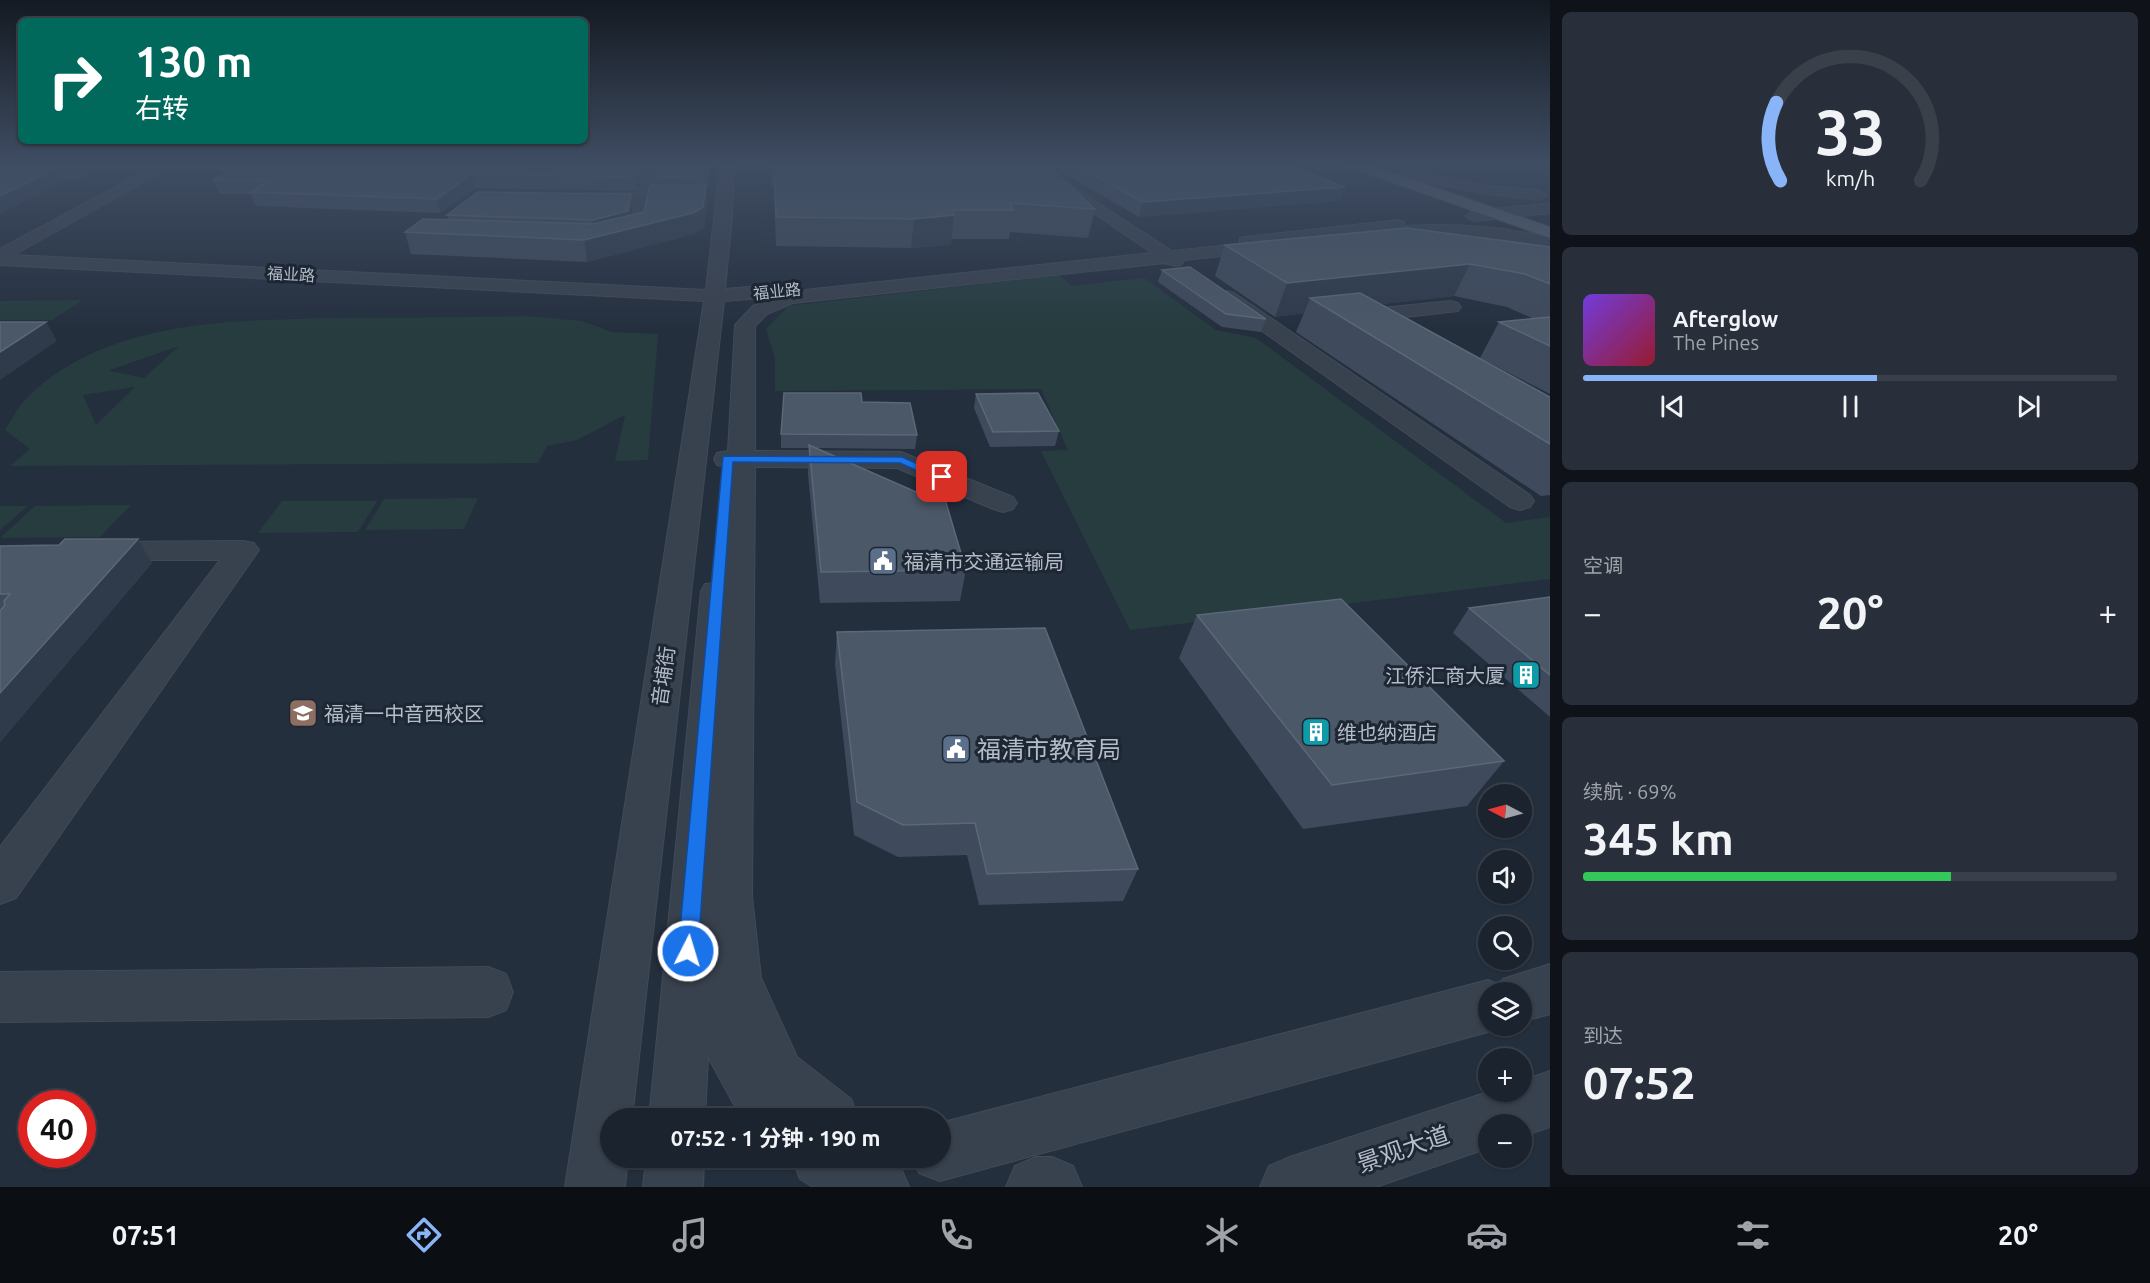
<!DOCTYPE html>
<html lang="zh">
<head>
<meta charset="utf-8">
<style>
  :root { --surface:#1b232e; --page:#282f3a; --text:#f1f3f6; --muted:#a0a4aa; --line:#39404a; --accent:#8ab4f8 }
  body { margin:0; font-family:Ubuntu,"Noto Sans SC",sans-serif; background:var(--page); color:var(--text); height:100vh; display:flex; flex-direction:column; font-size:22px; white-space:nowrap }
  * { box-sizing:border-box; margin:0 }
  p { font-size:20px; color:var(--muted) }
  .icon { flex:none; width:33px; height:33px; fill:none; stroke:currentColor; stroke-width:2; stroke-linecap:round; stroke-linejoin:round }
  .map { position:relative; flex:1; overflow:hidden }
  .panel { display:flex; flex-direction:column; gap:12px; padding:12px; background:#0f1319; width:600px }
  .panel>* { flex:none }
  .banner { position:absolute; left:18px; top:18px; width:570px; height:126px; border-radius:9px; box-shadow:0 2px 4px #0004,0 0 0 2px var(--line); background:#00695c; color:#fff; overflow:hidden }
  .needle { width:39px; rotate:276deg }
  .fabs { position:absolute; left:1478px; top:784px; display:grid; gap:12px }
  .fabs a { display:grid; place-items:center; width:54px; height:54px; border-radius:50%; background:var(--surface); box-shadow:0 2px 4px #0004,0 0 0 2px var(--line); font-size:30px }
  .speed { position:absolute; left:18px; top:1090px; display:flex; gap:12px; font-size:30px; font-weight:700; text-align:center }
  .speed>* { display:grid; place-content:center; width:78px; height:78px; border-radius:50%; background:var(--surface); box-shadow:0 2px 4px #0004,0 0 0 2px var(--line); line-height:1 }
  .speed .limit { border:9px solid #d22; background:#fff; color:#111 }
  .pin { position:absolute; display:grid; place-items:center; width:51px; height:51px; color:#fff; margin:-26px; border-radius:12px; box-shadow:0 3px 9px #0006 }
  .me { position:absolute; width:66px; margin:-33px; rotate:5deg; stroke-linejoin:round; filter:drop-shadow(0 0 4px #0008) }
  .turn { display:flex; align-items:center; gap:21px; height:126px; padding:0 18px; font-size:27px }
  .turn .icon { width:78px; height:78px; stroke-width:2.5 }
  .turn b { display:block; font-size:42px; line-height:51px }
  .big { font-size:45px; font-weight:700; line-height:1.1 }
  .panel .widget { flex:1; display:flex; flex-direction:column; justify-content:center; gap:9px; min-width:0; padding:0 21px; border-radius:9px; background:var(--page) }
  .panel .dial { align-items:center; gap:0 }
  .dial svg { height:156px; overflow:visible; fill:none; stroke:var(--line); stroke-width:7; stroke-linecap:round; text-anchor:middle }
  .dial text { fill:var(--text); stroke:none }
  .song { display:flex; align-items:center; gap:18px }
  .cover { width:72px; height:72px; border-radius:9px; background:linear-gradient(135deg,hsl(260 70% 55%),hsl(350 70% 35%)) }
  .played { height:6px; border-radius:3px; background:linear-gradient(90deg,var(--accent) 55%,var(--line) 55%) }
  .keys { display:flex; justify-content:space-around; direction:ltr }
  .heat { display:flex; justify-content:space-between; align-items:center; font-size:33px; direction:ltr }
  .charge { height:9px; border-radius:4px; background:linear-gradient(90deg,#34c759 69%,var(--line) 0) }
  .trip { position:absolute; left:600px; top:1108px; width:351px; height:60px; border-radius:30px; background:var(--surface); box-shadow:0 2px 4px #0004,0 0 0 2px var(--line); font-weight:700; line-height:60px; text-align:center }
  .tab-bar { display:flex; height:96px; justify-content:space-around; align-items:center; background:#0b0e12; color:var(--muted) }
  .tab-bar .icon { width:42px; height:42px }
  .tab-bar .selected { color:var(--accent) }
  .tab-bar b { font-size:27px; color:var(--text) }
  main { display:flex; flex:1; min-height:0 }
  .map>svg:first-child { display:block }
  .green { fill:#263c3f; fill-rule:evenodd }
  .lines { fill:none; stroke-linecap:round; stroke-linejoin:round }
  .minor-casing { stroke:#414a57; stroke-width:2 }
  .major-casing { stroke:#414a57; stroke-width:2 }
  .minor { fill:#38414e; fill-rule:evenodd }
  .major { fill:#56606e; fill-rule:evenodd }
  .wall { fill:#3f4b5c }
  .shaded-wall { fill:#2f3b4b }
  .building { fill:#4b5868; stroke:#5c6777; stroke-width:1.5 }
  .route { fill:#1a73e8; stroke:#114b97; stroke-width:1.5 }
  .labels { text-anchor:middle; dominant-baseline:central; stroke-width:6; stroke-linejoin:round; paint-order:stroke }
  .far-street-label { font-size:16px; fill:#b4bcc9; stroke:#1d2633 }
  .poi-label { font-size:20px; fill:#b4bcc9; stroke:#1d2633; text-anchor:start }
  .street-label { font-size:20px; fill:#b4bcc9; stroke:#1d2633 }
  .near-poi-label { font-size:24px; fill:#b4bcc9; stroke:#1d2633; text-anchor:start }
  .near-street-label { font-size:24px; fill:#b4bcc9; stroke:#1d2633 }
</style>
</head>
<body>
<main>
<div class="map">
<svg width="1550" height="1187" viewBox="0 0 1550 1187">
  <rect width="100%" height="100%" fill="#242f3e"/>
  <path class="green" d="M1059,275L1072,286L1144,278L1216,330L1256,338L1506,523L1550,517V579L1130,630L1041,451L1068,450L1041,389L775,391V358L766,329L789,306Z
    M83,300L52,320H0V301Z
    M528,316L582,321L612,332L658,334L648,460L615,461L625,415L577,440L547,446L538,463L10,466L30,449L5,430C12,420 17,408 25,400C106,317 240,320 347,318C407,318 468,317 528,316ZM179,346L144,378L110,371V370ZM134,387V388L96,425L83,395Z
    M478,498L464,529L365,530L384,499Z
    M282,501H377L358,532L258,533Z
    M131,505L100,537L0,538L35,506Z
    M0,506H28L0,530Z"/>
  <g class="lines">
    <g class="minor-casing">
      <path id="minor" d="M32,164H152L153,165L146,169L39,168Z
        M159,164H176L14,255L706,290L720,164H734L732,217L725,289L786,284L793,286L795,291L1152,253L1022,164H1038L1172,251L1239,244L1240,238L1246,237L1398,220L1404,222L1405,226C1455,223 1502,226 1550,238V248C1492,234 1436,234 1376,239L1370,238L1368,233L1275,244L1277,246L1274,250L1268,251L1184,260L1181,265L1175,266L1165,263L793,303L767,314L755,326V451L901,452L1013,497L1017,503L1013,509L1003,512L993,509L897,468L755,467L752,896L761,978L797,1057L851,1099L859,1119H742L708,1057L705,1119H649L701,591L705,584L722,582L727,467L717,465L714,459L717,453L728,451L735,325L753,306L775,297L724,301L632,1119H610V1158H628L625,1187H565L704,301L0,265V249Z
        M650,164H664L652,193H690L695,195L698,198L695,201L650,203L648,217L640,222L632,217L635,203H586L578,198L586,193H637Z
        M1406,171L1489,186L1539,190L1547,195L1539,200L1489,194L1401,178L1399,175Z
        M1550,203V213L1473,221L1465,216L1473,211Z
        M1227,291L1234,293L1530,495L1534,501L1530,507L1520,510L1510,507L1220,301L1217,297L1220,293Z
        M1451,301L1458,303L1461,307L1458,311L1352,323L1345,321L1342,317L1345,313L1352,311Z
        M243,541L254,543L259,550L16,898L0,904V847L220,560H101L90,558L85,551L90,544L101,542Z
        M1550,964V1014L1521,1022V993H1488V1026H1502L1488,1032L940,1181L919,1173L913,1158H940V1123L1488,980L1500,985L1503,979Z
        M488,967L506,974L513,992L506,1010L488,1017L0,1022V972Z
        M1550,1071V1127L1521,1137V1125H1488V1148L1376,1187H1260L1269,1166L1290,1157L1488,1092H1521V1081Z
        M1036,1157H1052L1073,1166L1082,1187H1006L1015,1166Z
        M646,1158H704L703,1187H643Z
        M792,1158H881L900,1166L909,1187H813L800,1179Z"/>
    </g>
    <g class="major-casing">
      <path id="major" d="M1347,164H1367L1550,227V238L1349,167Z"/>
    </g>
    <use href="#minor" class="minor"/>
    <use href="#major" class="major"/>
  </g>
  <path class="wall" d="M0,164H96L100,171L79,180H66L0,214Z
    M165,164H649L637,191L475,188L440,213L255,206L251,194H219L213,180L224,175L223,171H168Z
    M711,164L707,190H706L707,204L704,228L694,234L587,262L411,254L405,232L448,220L447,215L631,194L632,204L630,215L644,212L656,185L655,177Z
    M769,164H1046L1095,209L1088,238L1010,232L1009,239H951V245L911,248L776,246L774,186H772Z
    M1049,164H1286L1345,187L1339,201L1139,217Z
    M1225,245L1550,247V394L1480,358L1499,322L1534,319L1507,307L1454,296L1382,304L1550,397V495L1541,496L1296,332L1304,313L1275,317L1215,276Z
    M1162,270L1266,319L1261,332L1222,327L1158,282Z
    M976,394L1059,431L1055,446L990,447L974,408Z
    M862,402L917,435L915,449L816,448L966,570L960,601L820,603L808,474L809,448H781V434Z
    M138,539L152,563L0,742V546L59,545Z
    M1550,597V717L1453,633L1469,608Z
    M1197,615L1504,761L1467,806L1303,829L1179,658Z
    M837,632L1138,869L1123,901L979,905L967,855L898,857L854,835L835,664Z"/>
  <path class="shaded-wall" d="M80,164H96L100,171L79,180L73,167Z
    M642,164H649L637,191L635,177Z
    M709,164H711L707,190V176Z
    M60,167L66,180L0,214V196Z
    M472,174L475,188L440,213L437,199Z
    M706,185L707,204L704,228L694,234L587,262L584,240Z
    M1345,187L1339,201L1139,217L1142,202Z
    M631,194L632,204L629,222L595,231L593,220Z
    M954,215L951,245L911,248L914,219Z
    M1470,264L1454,296L1331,310L1310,298L1304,313L1275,317L1287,283Z
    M46,322L57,341L0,380V352Z
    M138,539L152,563L0,742V693Z"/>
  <path class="building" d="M0,164H80L73,167H60L0,196Z
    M231,164H642L635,177L472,174L437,199L250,192L269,181L213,180L235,169H222Z
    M660,164H709L707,176L655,177Z
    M774,164H1046L1095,209L1009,203L1014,210H952L954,215L914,219L776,217Z
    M1074,164H1286L1345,187L1142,202Z
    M650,185H706L703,207L693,213L584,240L405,232L423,219L593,224L644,212Z
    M478,192L631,194L628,211L593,220L447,215Z
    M1407,228L1550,247V284L1525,274L1470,264L1287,283L1225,245Z
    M1190,267L1266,319L1226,314L1162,270Z
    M1360,293L1550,397V444L1310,298Z
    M1550,317V346L1499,322Z
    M0,322H46L0,352Z
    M784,393H861L862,402L910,403L917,435L781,434Z
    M1038,393L1059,431L993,432L976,394Z
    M809,445L916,492L939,479L966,570L821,572Z
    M65,539H138L0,693V611L5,605L4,601L10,594H0V546L59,545Z
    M1550,597V675L1469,608Z
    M1341,599L1504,761L1332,785L1197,615Z
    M1045,628L1138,869L987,874L975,823L903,825L857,802L837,632Z"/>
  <linearGradient id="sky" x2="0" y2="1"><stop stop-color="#141a22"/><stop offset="0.5" stop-color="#3f4d63"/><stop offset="1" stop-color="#3f4d63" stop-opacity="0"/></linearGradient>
  <rect width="1550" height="330" fill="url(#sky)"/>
  <path class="route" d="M723,456L902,457L948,477L946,480H938L900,463L733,462L698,951L695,958L688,961L681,958L678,951Z"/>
  <defs>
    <g id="civic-square" transform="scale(1.5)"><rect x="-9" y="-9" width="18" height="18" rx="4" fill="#5c6f8a" stroke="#1d2633"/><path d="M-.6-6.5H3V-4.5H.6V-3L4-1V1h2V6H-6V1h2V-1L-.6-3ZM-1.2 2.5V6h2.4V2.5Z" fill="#fff"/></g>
    <g id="building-square" transform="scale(1.5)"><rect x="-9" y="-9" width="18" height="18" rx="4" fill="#0f9aa8" stroke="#1d2633"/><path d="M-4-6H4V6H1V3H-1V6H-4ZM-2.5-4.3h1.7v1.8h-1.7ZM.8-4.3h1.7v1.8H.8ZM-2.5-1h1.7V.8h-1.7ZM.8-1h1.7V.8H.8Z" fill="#fff"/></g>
    <g id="school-square" transform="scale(1.5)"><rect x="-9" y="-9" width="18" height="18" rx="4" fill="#8d6e63" stroke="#1d2633"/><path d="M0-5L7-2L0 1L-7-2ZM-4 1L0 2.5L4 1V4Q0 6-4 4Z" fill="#fff"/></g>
  </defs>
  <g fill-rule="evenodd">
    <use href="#civic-square" x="883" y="561"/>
    <use href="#building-square" x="1526" y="675"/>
    <use href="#school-square" x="303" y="713"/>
    <use href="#building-square" x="1316" y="732"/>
    <use href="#civic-square" x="956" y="749"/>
  </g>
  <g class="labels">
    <g class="far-street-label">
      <text transform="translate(291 274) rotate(3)">福业路</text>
      <text transform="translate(777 291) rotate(-6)">福业路</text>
    </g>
    <g class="poi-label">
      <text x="904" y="561">福清市交通运输局</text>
      <text x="1505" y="675" text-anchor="end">江侨汇商大厦</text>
      <text x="324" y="713">福清一中音西校区</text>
      <text x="1337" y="732">维也纳酒店</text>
    </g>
    <g class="street-label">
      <text transform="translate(663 676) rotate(-82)">音埔街</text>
    </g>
    <g class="near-poi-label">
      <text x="977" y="749">福清市教育局</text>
    </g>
    <g class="near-street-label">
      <text transform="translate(1403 1149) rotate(-19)">景观大道</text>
    </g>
  </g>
</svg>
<div class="fabs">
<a><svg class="needle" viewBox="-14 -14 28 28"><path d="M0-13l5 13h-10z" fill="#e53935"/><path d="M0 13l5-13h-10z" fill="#a0a4aa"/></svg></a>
<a><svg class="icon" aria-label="sound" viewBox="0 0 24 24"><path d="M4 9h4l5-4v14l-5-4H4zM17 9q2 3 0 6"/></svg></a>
<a><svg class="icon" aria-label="search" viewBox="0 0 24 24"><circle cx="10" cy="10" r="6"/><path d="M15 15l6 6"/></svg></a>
<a><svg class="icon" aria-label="layers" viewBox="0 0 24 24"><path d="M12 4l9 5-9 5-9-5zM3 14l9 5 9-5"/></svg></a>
<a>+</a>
<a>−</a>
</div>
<div class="speed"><div class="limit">40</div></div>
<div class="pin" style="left:942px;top:477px;background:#d93025"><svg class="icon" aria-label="arrive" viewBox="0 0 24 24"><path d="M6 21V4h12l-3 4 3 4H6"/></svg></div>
<svg class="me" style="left:688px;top:951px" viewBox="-20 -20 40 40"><circle r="17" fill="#1a73e8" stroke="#fff" stroke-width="3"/><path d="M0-11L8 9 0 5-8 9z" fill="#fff"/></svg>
<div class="trip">07:52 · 1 分钟 · 190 m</div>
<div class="banner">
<div class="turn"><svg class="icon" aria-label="right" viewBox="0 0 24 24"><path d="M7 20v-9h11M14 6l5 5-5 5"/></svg><div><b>130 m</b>右转</div></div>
</div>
</div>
<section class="panel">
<div class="widget dial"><svg viewBox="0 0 100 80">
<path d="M14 69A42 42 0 1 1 86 69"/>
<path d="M14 69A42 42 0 0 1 12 29" stroke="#8ab4f8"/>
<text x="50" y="56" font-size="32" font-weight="700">33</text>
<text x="50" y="72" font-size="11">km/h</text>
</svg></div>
<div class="widget">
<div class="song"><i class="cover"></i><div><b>Afterglow</b><p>The Pines</p></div></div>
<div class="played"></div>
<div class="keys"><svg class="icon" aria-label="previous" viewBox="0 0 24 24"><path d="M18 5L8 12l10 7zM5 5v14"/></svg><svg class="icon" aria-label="pause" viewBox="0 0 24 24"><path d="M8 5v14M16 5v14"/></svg><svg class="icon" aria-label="next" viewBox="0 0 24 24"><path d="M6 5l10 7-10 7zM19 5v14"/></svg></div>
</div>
<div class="widget"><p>空调</p>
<div class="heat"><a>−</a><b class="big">20°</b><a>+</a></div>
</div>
<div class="widget"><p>续航 · 69%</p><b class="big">345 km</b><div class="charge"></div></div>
<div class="widget"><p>到达</p><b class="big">07:52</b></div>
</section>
</main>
<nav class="tab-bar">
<b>07:51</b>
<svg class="icon selected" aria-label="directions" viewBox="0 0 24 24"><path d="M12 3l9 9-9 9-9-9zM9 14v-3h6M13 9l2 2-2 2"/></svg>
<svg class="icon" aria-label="music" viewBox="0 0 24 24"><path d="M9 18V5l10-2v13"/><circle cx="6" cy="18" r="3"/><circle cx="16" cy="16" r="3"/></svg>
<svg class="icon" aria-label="phone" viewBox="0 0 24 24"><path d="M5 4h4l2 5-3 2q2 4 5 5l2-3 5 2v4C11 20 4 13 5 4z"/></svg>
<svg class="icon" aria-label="climate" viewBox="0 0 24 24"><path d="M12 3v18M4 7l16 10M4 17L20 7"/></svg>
<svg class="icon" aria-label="car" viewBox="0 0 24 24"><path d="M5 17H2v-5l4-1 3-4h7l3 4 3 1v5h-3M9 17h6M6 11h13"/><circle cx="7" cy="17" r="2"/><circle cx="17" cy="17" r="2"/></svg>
<svg class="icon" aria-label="filters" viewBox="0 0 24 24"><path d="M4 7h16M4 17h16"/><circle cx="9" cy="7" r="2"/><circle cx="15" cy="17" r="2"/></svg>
<b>20°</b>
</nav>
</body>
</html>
